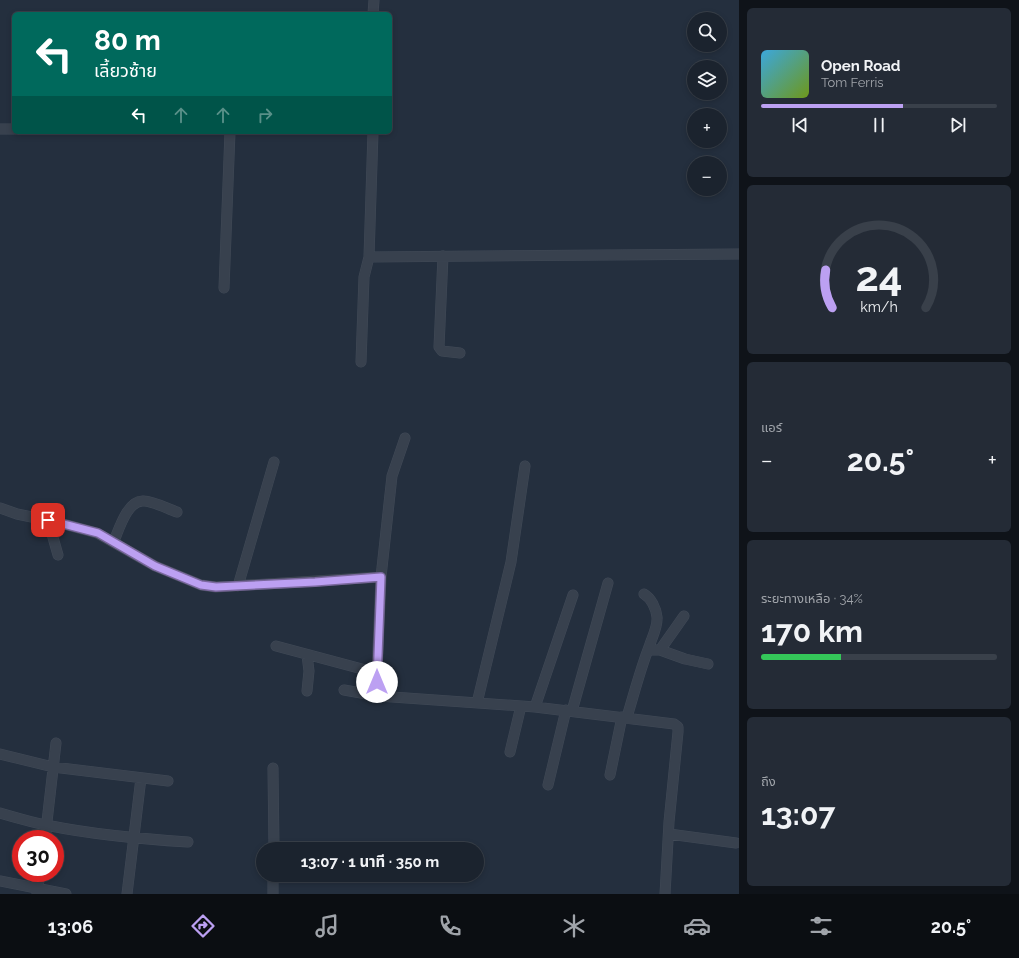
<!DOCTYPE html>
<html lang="th">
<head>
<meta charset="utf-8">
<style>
  :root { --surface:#1b232e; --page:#242b36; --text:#f1f3f6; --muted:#a0a4aa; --line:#39404a; --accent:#bca0f2 }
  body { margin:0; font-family:Raleway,"Noto Sans Thai",sans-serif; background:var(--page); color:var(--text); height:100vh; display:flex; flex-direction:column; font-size:15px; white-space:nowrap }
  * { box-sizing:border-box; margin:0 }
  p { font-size:13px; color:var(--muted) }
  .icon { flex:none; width:22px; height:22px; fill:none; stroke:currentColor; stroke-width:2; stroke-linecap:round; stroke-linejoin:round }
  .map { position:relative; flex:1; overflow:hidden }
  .sheet { display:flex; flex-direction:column; gap:8px; padding:8px; background:#0f1319; width:280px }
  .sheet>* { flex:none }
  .banner { position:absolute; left:12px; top:12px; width:380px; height:122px; border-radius:6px; box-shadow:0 2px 6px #0003,0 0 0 1px var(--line); background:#00695c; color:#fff; overflow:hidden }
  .fabs { position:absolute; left:687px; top:12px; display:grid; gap:8px }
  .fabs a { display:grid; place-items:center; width:40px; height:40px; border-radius:50%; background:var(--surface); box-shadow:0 2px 6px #0003,0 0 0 1px var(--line); font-size:20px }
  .speed { position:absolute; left:12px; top:830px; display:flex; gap:8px; font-size:20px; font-weight:700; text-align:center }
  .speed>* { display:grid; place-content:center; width:52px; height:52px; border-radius:50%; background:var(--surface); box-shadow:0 2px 6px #0003,0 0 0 1px var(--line); line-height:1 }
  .speed .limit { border:6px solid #d22; background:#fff; color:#111 }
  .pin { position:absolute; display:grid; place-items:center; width:34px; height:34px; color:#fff; margin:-17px; border-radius:8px; box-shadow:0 2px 6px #0006 }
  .me { position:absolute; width:44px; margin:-22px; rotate:0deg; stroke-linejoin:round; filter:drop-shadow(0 0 3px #0008) }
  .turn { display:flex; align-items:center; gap:14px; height:84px; padding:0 16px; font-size:18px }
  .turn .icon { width:52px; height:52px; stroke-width:2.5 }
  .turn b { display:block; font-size:28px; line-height:34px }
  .lanes { display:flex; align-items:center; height:38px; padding:0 16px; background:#0003; justify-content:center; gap:20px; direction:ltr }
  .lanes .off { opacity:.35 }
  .big { font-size:30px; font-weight:700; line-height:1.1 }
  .sheet .widget { flex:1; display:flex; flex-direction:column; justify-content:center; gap:6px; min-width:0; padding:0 14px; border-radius:6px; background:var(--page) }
  .sheet .dial { align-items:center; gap:0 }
  .dial svg { height:104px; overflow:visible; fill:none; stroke:var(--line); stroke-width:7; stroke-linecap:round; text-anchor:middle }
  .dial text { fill:var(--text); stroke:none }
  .song { display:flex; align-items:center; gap:12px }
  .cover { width:48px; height:48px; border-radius:6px; background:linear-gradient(135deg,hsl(200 70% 55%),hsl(80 70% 35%)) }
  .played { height:4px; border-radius:2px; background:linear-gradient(90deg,var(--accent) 60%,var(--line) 60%) }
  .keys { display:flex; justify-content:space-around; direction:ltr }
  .heat { display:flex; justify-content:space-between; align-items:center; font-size:22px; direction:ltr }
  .charge { height:6px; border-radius:3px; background:linear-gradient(90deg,#34c759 34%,var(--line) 0) }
  .trip { position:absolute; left:256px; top:842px; width:228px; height:40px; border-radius:20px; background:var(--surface); box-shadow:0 2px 6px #0003,0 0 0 1px var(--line); font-weight:700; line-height:40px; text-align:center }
  .tab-bar { display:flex; height:64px; justify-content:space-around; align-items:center; background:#0b0e12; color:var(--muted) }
  .tab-bar .icon { width:28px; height:28px }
  .tab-bar .active { color:var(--accent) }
  .tab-bar b { font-size:18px; color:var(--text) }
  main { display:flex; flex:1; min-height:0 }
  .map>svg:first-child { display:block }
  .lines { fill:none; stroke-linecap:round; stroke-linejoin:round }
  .minor-casing { stroke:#414a57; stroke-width:11 }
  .minor { stroke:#38414e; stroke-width:10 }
  .route-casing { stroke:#7a689d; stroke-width:10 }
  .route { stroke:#bca0f2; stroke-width:7 }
</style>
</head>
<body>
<main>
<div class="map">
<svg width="739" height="894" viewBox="0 0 739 894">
  <rect width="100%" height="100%" fill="#242f3e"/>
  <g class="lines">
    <g class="minor-casing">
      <path id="minor" d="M373,14L374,0
        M0,129H14
        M373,132L369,257L739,254
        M443,256L439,347L442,351L460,353
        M224,288L230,132
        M361,362L364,277L369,257
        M405,438L392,476L381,577L377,673L378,696L535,707L674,724L678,727V732L669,822L665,894
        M0,508L17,514L56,522L97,533L155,566L201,585L216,587L381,577
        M48,520L58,555
        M114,541C119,529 128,499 144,501C153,501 168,509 177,512
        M238,586L274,462
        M276,646L377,673
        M648,650H660L684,616
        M660,650L685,659L708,664
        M307,655L309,671L307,691
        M344,690L378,696
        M477,703L511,562L525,466
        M535,707L573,595
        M572,711L608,583
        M627,717C634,694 640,670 649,647C652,637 658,627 657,617C656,608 651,598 644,594
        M510,752L521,706
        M0,754L53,767L168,781
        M273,768L274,849
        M610,775L622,717
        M548,785L566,710
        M0,813C17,818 34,823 51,826C96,835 142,839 188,842
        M669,834L736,843
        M45,839L56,743
        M273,875V894
        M0,881L66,894
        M37,894L40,873
        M127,894L141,778"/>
    </g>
    <use href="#minor" class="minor"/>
  </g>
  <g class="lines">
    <g class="route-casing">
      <path id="route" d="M48,520L98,533L155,566L201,585L216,587L315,582L381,577L377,682"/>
    </g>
    <use href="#route" class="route"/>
  </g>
</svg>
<div class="fabs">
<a><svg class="icon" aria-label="search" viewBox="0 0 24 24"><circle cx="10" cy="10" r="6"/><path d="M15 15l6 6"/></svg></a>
<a><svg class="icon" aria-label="layers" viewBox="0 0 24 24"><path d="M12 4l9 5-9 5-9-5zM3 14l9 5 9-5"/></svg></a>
<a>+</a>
<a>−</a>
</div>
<div class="speed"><div class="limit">30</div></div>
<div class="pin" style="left:48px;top:520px;background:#d93025"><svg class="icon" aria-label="arrive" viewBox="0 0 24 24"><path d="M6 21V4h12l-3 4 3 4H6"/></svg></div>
<svg class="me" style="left:377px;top:682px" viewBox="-20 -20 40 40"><circle r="19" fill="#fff"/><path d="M0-13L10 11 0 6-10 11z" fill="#bca0f2"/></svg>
<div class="trip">13:07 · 1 นาที · 350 m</div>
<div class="banner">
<div class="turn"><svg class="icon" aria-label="left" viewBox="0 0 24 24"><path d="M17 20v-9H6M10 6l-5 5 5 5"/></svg><div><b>80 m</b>เลี้ยวซ้าย</div></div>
<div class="lanes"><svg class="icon" aria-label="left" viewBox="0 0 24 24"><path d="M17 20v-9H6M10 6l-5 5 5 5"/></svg><svg class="icon off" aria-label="ahead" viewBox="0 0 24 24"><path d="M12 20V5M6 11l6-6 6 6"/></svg><svg class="icon off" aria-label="ahead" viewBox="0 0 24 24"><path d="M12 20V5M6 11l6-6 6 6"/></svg><svg class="icon off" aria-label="right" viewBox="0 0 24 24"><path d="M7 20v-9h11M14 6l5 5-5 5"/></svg></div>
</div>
</div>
<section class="sheet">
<div class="widget">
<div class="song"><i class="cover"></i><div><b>Open Road</b><p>Tom Ferris</p></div></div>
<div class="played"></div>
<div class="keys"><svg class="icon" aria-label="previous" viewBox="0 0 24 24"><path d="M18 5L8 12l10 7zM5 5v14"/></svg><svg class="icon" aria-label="pause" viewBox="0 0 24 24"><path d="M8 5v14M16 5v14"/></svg><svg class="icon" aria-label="next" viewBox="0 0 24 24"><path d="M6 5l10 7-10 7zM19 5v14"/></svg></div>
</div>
<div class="widget dial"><svg viewBox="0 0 100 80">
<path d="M14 69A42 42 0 1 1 86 69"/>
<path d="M14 69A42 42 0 0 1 9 40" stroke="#bca0f2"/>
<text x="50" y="56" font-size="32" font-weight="700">24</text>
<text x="50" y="72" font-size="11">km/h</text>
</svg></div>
<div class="widget"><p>แอร์</p>
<div class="heat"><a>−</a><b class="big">20.5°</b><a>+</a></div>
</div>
<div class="widget"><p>ระยะทางเหลือ · 34%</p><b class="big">170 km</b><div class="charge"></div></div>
<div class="widget"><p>ถึง</p><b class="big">13:07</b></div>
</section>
</main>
<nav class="tab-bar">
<b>13:06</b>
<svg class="icon active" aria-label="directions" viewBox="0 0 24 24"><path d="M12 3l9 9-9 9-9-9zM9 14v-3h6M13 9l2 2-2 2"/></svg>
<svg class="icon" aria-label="music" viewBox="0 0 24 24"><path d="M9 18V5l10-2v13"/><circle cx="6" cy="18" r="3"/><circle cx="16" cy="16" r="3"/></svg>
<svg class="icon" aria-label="phone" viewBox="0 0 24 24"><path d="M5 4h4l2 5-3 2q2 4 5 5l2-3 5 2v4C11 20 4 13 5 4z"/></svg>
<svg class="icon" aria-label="climate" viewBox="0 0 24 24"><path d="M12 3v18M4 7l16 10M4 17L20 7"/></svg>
<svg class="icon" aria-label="car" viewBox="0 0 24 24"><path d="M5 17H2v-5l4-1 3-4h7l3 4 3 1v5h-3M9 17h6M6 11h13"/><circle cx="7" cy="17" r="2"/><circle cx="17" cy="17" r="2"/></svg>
<svg class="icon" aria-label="filters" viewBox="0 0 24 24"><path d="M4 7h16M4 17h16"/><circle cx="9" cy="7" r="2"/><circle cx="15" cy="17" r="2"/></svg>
<b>20.5°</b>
</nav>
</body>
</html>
